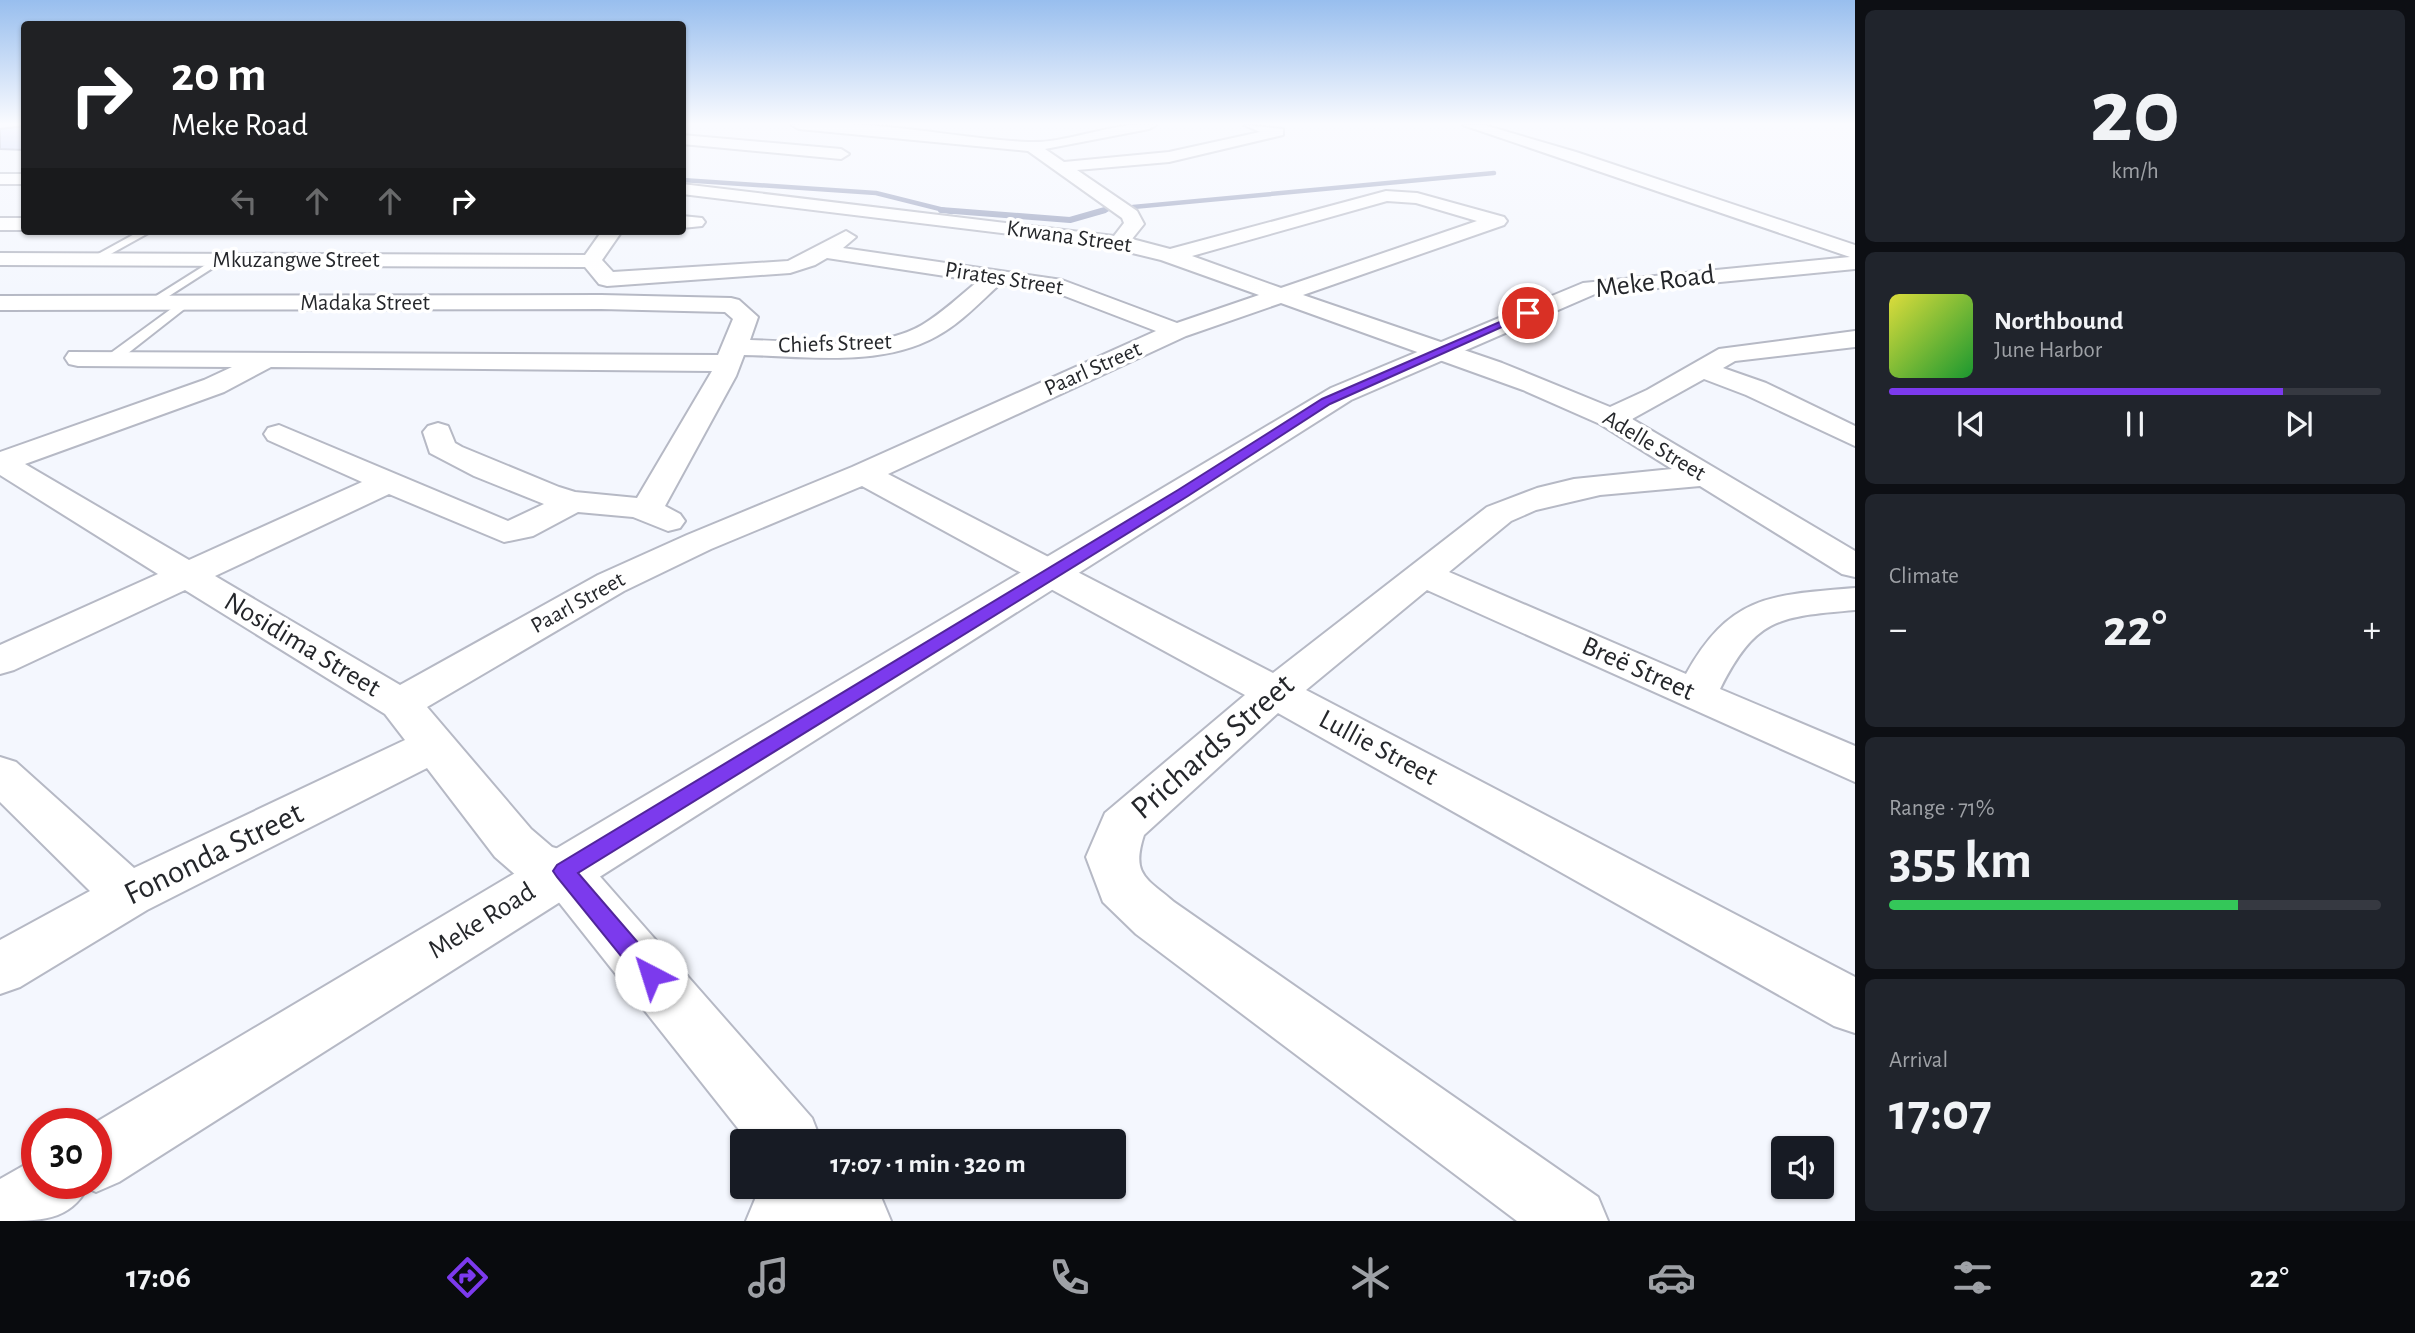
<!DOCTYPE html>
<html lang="en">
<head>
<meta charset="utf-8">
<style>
  :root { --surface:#171b24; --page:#20242c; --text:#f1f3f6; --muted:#9ea1a6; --line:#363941; --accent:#7c3aed }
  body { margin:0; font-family:"Alegreya Sans",sans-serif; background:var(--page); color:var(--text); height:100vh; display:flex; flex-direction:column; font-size:26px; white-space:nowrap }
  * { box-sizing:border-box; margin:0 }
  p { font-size:23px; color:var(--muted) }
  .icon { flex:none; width:38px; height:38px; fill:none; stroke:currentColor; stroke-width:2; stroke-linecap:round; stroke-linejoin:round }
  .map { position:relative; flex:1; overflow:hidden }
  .sheet { display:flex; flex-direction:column; gap:10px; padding:10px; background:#0d0f14; width:560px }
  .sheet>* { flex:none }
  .guide { position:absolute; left:21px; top:21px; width:665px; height:214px; border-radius:7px; box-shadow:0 2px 5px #0004; background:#202124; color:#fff; overflow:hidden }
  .controls { position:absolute; left:1771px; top:1136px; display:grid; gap:14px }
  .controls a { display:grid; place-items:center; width:63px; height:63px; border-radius:7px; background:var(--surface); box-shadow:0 2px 5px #0004; font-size:35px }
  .speed { position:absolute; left:21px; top:1108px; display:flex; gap:14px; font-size:35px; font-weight:700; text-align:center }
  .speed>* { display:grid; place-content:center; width:91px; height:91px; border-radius:50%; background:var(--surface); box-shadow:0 2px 5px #0004; line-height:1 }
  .speed .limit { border:10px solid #d22; background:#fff; color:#111 }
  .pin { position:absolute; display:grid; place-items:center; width:60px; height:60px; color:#fff; margin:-30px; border:4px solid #fff; border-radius:50%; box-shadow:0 2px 7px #0007 }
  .me { position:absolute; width:77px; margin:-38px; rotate:320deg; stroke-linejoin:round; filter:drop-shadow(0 0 5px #0008) }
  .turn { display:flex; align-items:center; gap:24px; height:147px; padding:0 35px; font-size:32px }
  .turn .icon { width:91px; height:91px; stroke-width:2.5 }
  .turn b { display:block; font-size:49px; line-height:60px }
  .lanes { display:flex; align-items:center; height:66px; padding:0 35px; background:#0003; justify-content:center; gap:35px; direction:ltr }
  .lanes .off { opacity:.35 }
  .big { font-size:52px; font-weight:700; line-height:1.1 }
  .sheet .widget { flex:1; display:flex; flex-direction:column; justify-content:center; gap:10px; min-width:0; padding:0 24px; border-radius:10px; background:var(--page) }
  .sheet .dial { align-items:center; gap:0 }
  .dial b { font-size:91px; line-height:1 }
  .song { display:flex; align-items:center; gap:21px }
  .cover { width:84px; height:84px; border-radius:10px; background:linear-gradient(135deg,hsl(60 70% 55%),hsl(130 70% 35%)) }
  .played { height:7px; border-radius:4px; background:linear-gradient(90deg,var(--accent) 80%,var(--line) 80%) }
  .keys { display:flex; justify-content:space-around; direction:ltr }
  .heat { display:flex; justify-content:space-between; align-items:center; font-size:38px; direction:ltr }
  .charge { height:10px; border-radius:5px; background:linear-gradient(90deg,#34c759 71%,var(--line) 0) }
  .trip { position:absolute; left:730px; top:1129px; width:396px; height:70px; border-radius:7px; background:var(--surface); box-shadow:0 2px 5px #0004; font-weight:700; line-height:70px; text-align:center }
  .tab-bar { display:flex; height:112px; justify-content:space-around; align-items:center; background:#090b0e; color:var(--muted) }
  .tab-bar .icon { width:49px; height:49px }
  .tab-bar .on { color:var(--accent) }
  .tab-bar b { font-size:32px; color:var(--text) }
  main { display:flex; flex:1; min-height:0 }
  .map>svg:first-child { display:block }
  .water { fill:#c0cdf8; stroke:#929bba; stroke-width:2 }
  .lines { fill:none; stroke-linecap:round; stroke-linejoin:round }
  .stream-far1 { stroke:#929bba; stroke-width:4.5 }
  .stream { stroke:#929bba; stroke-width:6 }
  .lane-casing { stroke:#b6b9c5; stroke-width:4 }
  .street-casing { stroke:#b6b9c5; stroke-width:4 }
  .secondary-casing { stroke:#b6b9c5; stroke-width:4 }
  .lane { fill:#fff; fill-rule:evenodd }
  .street { fill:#fff; fill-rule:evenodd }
  .secondary { fill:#fff; fill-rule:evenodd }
  .route { fill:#7c3aed; stroke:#51269a; stroke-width:2 }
  .labels { text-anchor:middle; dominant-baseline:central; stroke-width:7; stroke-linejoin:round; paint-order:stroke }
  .far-street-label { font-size:23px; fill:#25272b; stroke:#fff }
  .street-label { font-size:28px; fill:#25272b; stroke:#fff }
  .near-street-label { font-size:33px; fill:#25272b; stroke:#fff }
</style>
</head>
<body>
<main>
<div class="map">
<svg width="1855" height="1221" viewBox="0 0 1855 1221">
  <rect width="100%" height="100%" fill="#f4f7fe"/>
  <path class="water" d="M24,126V150L0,149V129Z"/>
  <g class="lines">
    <path class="stream-far1" d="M682,180L876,193L952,212
      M1133,207L1494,173
      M1099,212L1108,209"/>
    <path class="stream" d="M941,210L1070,220L1105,210"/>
    <g class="lane-casing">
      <path id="lane" d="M140,231H152L98,261L89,259Z
        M218,257L223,260L222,262L155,305L145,303Z
        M182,301L192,303L118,361H108V355Z"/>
    </g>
    <g class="street-casing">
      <path id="street" d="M792,125C870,118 950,138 1028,142C1069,144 1112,121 1156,125L1149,129L1045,149L1064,162L1169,152L1260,132L1244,125L1283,129V135L1169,162L1077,170L1137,211L1144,224L1132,239L1170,249L1386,191L1417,193L1504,217L1507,221L1504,225L1303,295L1502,363L1610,407L1647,390L1719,349L1855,331V347L1735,361L1723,368L1766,383L1855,426V446L1746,395L1704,379L1632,419L1855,551V577L1842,574L1700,486L1600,495L1536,510L1511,521L1449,572L1686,674C1730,595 1771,595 1855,588V610C1779,617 1756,617 1720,689L1855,746V782L1427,590L1306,690L1855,977V1033L1834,1026L1278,713L1144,835C1131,875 1146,878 1174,902L1598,1197L1608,1221H1517L1136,934L1103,902L1086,857L1105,813L1245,695L862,486L711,549L624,591L427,707L531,829L552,847L582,856L812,1118L821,1141H748L546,886L518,877L495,857L427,768L147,910L20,987L0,994V940L90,891L0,802V757L16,762L134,868L405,740L385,714L185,590L14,670L0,674V645L158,574L0,475V452L204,380L232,367L78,366L69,364L65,358L69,352L718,355L733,319L725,312L601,309L0,310V296L601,295L731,298L739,300L758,317L750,340C804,341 873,353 922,325C942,313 960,296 978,281L827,258L815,265L790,273L607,286L599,284L585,267L0,265V253L585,255L602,231H622L602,260L613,272L788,261L846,231L856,237L843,248L1062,280L1177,323L1259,295L1161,260L1099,245L682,194V184L1114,236L1124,223L1122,218L1028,151L799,129ZM1387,201L1416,203L1477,221L1281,288L1192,256ZM1000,284L1057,293L1156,331L852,467L687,535L598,575L400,685L215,576L389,494L504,542L533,536L578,512L633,517L668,531L680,528L685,521L680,514L665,506L736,376L744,355C806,356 880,368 937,336C961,323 980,302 1000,284ZM1281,303L1523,390L1600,424L1672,469L1574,479L1537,488L1487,507L1273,673L888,474L1186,336ZM271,367L712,371L637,498L575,492L559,487L462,447L455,443L448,426L438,423L428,426L423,432L430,453L474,476L544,504L508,521L279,425L268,428L264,434L268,440L362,482L189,560L25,464L224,392Z
        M682,135L841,149L849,154L841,159L682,144Z
        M0,174H24V184H0Z
        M682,216L702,218L705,222L702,226L682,228Z
        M0,218H24V230H0Z
        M766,1186H872L881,1197L891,1221H746L756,1197Z"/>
    </g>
    <g class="secondary-casing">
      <path id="secondary" d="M1463,125H1484L1576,152L1855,245V269L1595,294L1351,400L119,1182L96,1192L87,1188C70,1221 39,1221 0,1221V1179L37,1158V1183H96V1124H93L1331,388L1583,283L1850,257Z"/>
    </g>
    <use href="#lane" class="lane"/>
    <use href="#street" class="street"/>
    <use href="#secondary" class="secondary"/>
  </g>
  <linearGradient id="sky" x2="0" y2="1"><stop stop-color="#98beee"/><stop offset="0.42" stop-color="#fafbff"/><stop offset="1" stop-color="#fafbff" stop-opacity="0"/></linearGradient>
  <rect width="1855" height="295" fill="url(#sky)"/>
  <path class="route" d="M1525,311L1533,313L1330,404L1188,496L578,873L659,967L662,975L659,982L651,985L642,982L557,877L553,871L557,865L1178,490L1322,399Z"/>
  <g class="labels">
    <g class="far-street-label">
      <text transform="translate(1069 237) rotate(8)">Krwana Street</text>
      <text x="296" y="260">Mkuzangwe Street</text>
      <text transform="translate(1004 279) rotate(9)">Pirates Street</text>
      <text x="365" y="303">Madaka Street</text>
      <text transform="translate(835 344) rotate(-2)">Chiefs Street</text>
      <text transform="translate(1093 369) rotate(-24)">Paarl Street</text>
      <text transform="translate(1654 446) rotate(31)">Adelle Street</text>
      <text transform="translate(578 603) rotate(-29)">Paarl Street</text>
    </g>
    <g class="street-label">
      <text transform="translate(1655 282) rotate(-7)">Meke Road</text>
      <text transform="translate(302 645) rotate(31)">Nosidima Street</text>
      <text transform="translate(1638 669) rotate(24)">Breë Street</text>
      <text transform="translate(1378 748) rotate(28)">Lullie Street</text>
      <text transform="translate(482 921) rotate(-32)">Meke Road</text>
    </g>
    <g class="near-street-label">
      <text transform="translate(1213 747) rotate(-41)">Prichards Street</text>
      <text transform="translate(214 854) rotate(-26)">Fononda Street</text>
    </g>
  </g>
</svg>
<div class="controls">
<a><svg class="icon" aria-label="sound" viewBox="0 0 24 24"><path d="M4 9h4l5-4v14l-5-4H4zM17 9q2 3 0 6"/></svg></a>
</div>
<div class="speed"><div class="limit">30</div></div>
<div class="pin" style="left:1528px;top:313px;background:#d93025"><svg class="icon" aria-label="arrive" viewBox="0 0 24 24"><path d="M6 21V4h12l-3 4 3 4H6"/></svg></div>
<svg class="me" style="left:651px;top:975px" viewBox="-20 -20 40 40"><circle r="19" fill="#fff"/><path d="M0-13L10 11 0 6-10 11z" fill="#7c3aed"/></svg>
<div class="trip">17:07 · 1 min · 320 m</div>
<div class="guide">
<div class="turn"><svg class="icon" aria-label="right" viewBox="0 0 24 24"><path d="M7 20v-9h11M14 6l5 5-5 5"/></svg><div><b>20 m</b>Meke Road</div></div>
<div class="lanes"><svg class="icon off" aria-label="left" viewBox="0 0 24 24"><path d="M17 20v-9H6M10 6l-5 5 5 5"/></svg><svg class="icon off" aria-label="ahead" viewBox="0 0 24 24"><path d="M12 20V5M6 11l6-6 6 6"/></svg><svg class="icon off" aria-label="ahead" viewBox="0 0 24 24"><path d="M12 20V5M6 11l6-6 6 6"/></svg><svg class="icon" aria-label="right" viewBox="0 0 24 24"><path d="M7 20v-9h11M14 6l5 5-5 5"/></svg></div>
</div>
</div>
<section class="sheet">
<div class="widget dial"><b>20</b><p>km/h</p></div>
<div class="widget">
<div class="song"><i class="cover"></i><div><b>Northbound</b><p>June Harbor</p></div></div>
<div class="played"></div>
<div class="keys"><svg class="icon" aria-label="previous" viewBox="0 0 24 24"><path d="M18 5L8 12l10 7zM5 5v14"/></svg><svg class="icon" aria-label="pause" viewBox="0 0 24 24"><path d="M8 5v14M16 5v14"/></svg><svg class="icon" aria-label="next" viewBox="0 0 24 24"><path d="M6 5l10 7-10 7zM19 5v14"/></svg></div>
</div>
<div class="widget"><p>Climate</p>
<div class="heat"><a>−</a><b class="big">22°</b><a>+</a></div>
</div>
<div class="widget"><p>Range · 71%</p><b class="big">355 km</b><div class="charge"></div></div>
<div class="widget"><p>Arrival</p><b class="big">17:07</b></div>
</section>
</main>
<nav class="tab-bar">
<b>17:06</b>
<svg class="icon on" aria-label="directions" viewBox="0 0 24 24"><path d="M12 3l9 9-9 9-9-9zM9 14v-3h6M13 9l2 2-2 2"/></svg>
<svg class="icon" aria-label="music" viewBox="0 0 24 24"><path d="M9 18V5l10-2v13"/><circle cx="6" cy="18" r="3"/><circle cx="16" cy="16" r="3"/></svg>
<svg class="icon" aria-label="phone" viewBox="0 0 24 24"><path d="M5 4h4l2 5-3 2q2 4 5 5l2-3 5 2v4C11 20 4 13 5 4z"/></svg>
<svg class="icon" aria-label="climate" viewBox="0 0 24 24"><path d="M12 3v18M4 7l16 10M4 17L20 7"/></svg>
<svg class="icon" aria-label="car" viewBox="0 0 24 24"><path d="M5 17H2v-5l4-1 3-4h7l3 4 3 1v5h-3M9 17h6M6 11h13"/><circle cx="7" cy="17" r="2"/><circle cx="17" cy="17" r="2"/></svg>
<svg class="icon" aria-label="filters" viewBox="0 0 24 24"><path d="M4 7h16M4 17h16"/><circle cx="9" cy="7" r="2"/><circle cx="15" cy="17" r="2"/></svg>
<b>22°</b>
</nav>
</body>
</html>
